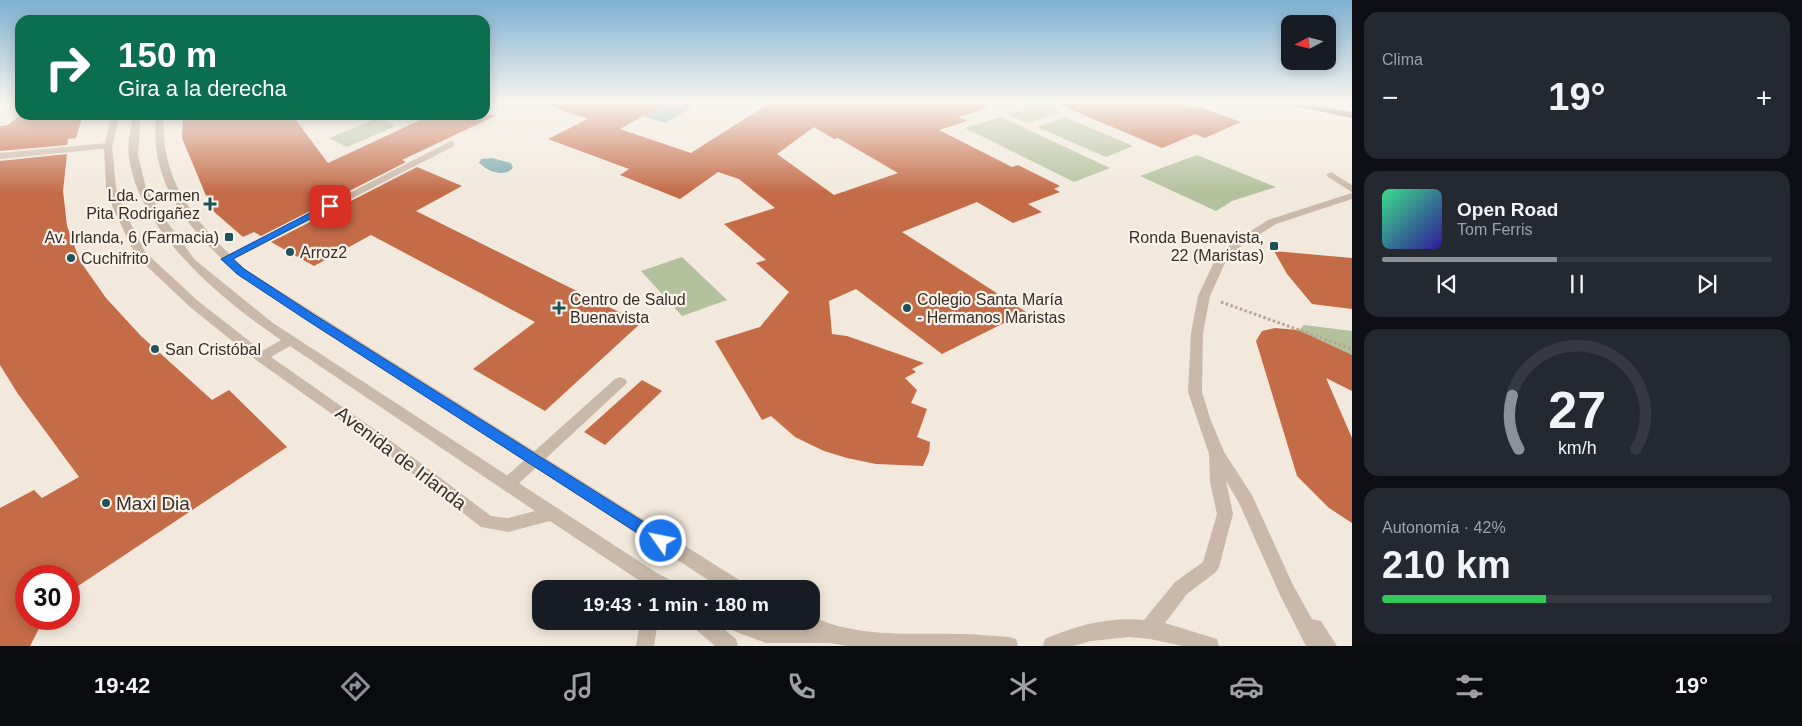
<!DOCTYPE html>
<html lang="es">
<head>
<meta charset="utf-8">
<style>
  :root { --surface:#171b24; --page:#242831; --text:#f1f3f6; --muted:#9ea1a6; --line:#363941; --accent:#8c9099 }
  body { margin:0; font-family:Helvetica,sans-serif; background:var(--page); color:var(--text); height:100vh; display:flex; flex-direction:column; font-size:19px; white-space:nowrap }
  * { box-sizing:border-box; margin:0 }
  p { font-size:16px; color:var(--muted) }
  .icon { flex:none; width:28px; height:28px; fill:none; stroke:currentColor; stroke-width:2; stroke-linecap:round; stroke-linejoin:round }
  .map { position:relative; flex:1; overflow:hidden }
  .panel { display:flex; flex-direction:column; gap:12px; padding:12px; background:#0d0f14; width:450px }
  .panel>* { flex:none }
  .hud { position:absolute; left:15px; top:15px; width:475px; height:105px; border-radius:15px; box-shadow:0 2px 12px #0003; background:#0b6e4f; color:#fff; overflow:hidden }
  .needle { width:32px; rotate:263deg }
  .controls { position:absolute; left:1281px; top:15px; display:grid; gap:10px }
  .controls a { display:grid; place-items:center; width:55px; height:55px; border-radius:10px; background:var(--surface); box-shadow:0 2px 12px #0003; font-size:25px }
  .speed { position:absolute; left:15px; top:565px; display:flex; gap:10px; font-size:25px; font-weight:700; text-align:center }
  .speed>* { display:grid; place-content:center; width:65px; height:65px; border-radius:50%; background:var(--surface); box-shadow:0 2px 12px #0003; line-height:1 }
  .speed .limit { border:8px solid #d22; background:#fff; color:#111 }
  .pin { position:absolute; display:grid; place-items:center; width:42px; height:42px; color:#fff; margin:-21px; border-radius:10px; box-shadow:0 2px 8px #0006 }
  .me { position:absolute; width:55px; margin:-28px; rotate:303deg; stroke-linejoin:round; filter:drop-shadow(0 0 4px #0008) }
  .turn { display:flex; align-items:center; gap:18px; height:105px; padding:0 20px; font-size:22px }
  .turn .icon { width:65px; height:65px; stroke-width:2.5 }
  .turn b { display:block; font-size:35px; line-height:42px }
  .big { font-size:38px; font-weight:600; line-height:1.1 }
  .panel .widget { flex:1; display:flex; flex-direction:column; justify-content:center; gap:8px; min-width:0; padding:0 18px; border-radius:15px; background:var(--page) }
  .panel .dial { align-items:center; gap:0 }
  .dial svg { height:130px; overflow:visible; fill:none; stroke:var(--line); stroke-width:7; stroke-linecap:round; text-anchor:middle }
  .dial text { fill:var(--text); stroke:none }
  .song { display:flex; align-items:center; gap:15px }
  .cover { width:60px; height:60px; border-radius:8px; background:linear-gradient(135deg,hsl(150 70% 55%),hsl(250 70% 35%)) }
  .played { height:5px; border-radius:2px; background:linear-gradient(90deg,var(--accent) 45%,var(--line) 45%) }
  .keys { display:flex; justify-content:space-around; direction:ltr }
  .heat { display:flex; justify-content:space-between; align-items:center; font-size:28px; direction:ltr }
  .charge { height:8px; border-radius:4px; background:linear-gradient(90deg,#34c759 42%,var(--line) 0) }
  .trip { position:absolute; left:532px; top:580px; width:288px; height:50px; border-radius:15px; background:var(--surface); box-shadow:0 2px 12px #0003; font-weight:600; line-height:50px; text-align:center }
  .dock { display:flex; height:80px; justify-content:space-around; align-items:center; background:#090b0e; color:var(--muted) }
  .dock .icon { width:35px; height:35px }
  .dock .selected { color:var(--accent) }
  .dock b { font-size:22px; color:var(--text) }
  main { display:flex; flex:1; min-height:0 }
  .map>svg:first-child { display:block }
  .green { fill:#b3c19c }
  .water { fill:#7caaaf }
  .building { fill:#c46b48; fill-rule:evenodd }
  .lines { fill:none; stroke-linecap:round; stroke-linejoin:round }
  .path { stroke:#b6a393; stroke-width:3; stroke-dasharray:2.5 2.5; stroke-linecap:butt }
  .service { fill:#cab9a8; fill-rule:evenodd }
  .pedestrian { fill:#cab9a8; fill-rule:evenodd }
  .minor { fill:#cab9a8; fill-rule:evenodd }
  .primary { fill:#79655a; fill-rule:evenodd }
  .route { fill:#1a73e8; stroke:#114b97 }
  .poi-dot { fill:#1e5258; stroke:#f9f2e9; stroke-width:2 }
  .labels { text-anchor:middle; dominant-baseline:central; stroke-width:4.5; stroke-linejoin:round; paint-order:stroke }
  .poi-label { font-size:16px; fill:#372e28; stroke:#f9f2e9; text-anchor:start }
  .near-street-label { font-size:19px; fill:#372e28; stroke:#f9f2e9 }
  .near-poi-label { font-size:19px; fill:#372e28; stroke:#f9f2e9; text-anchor:start }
</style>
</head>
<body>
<main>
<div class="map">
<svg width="1352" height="646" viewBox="0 0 1352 646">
  <rect width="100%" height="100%" fill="#f2e9dc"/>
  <path class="green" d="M1039,103L1060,112L1027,123L1007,114Z
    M1001,117L1110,168L1074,182L965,128Z
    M1065,117L1133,146L1106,157L1037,127Z
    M378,118L396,126L347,147L329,138Z
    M1197,155L1276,187L1232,201L1216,211L1140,176Z
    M682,257L727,300L682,316L641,271Z
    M1304,325L1352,331V364L1293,336Z"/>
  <path class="water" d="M668,102H688L696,105L665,123L643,116Z
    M492,158L511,163L513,168C503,178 488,171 479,163L481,159Z"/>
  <path class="building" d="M550,102H668L620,129L691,153L771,102H987L988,108L958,117L967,121L939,130L1012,167L1018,165L1060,186L1054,189L1060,192L1028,204L1042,212L1013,223L977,202L902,232L1026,312L942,354L856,289L829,301L832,334L847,336L924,363L912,369L916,372L905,378L917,390L911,403L927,409L917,437L930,442L929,452L923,466L876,464L847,458L824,451L795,437L771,416L762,420L715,341L760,327L789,292L756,263L766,260L724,224L775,208L739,179L718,172L680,199L620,175L629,169L548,139L588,119L549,106ZM814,127L834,139L838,138L898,173L834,195L777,154Z
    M1053,102H1165L1172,104L1178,102L1196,109L1200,107L1241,122L1205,138L1195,134L1162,148Z
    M20,115H83L76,138L68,139L67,145L0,151V126L8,125Z
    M183,115H292L328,163L431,115H497L402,160L406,162L261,236L254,232L243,237L212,210L182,138Z
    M67,154L63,191L67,226L80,261L106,298L141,336L212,400L229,390L287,447L69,592V576H26V619H44L30,646H0V508L34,490L42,498L79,477L18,394L0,365V161Z
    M417,167L462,186L416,211L641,323L545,411L473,369L535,322L371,235L314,266L271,242Z
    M1274,251L1352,258V309L1312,304L1287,274Z
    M1275,328L1298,330L1352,355V391L1326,378L1352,438V523L1329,508L1297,476L1256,341L1262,331Z
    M642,380L662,391L605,445L584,432Z"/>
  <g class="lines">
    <path class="path" d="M1221,302L1352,349"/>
    <path class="service" d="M451,141L454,142V146L230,261H222L220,259Z
      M1331,172L1352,185V192L1328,177L1326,175Z
      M620,377L625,379L627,382L625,385L514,488L508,490L502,488L500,484L502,480L615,379Z"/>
    <path class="pedestrian" d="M108,143L112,146L111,148L0,159V153Z"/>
    <path class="minor" d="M112,115H120L112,146L116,188L123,208L145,252L198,301L262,351L281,340C222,300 139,232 129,157C127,144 131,128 133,115H141L138,155L146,188L165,219L195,260L273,323L657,573L676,583L679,589H652L550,521L508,532L481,527L384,451L256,360L190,307L136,256L113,208L106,188L104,146ZM290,346L535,511L508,518L491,516L394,443L271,357Z
      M156,115H164C159,183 198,225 245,269L744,583L747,589H722L237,273C189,229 149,185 156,115Z
      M1352,193V199L1276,224L1240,247L1226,261L1210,296L1203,333L1202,392L1210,418L1224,452L1252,495L1292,583L1312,619L1321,621L1337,646H1306L1280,595L1239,503L1226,481L1233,514L1219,567L1216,572L1187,594L1165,623L1217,639L1219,646H1183L1150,639L1130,637L1091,641L1073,646H1043L1045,639C1078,625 1108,617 1144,620L1175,582L1203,562L1217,514L1210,482L1209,454L1188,392L1191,333L1198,296L1215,260L1232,243L1268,220Z
      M811,616C857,638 909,633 959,634C976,634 992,636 1009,637L1016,639L1018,646H847L830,643H766L723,627L721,621C746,621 770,625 796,625L794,621H811Z
      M640,621H658L654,646H636Z
      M691,621H714L736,639L738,646H715L693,627Z"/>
    <path class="primary" d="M1274,102H1292L1352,112V118Z"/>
  </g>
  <linearGradient id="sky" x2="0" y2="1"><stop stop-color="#7db0d1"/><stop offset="0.53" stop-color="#f9f5ef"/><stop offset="1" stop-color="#f9f5ef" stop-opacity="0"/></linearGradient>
  <rect width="1352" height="193" fill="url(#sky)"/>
  <path class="route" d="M327,204L335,206L233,259L244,269L313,314L666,536L669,541L666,545L661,547L656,545L305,319L237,274L221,259Z"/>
  <g class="poi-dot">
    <path d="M207.5 196.5h5v5h5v5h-5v5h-5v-5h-5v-5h5z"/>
    <rect x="224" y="232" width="10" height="10" rx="2.5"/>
    <rect x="1269" y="241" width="10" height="10" rx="2.5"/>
    <circle cx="290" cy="252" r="5"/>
    <circle cx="71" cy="258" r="5"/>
    <path d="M556.5 300.5h5v5h5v5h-5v5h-5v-5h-5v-5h5z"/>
    <circle cx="907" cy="308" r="5"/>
    <circle cx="155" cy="349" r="5"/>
    <circle cx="106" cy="503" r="5"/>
  </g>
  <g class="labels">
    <g class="poi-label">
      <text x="200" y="195" text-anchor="end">Lda. Carmen<tspan x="200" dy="18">Pita Rodrigañez</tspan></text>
      <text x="219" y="237" text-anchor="end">Av. Irlanda, 6 (Farmacia)</text>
      <text x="1264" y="237" text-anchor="end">Ronda Buenavista,<tspan x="1264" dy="18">22 (Maristas)</tspan></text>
      <text x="300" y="252">Arroz2</text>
      <text x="81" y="258">Cuchifrito</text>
      <text x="570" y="299">Centro de Salud<tspan x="570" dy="18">Buenavista</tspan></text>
      <text x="917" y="299">Colegio Santa María<tspan x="917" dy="18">- Hermanos Maristas</tspan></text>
      <text x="165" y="349">San Cristóbal</text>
    </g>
    <g class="near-street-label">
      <text transform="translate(401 458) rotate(37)">Avenida de Irlanda</text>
    </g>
    <g class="near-poi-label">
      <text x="116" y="503">Maxi Dia</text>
    </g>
  </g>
</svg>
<div class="controls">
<a><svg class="needle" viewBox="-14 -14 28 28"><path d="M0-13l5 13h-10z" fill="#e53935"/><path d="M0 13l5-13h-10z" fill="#9ea1a6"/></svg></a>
</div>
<div class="speed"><div class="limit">30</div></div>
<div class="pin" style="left:330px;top:206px;background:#d93025"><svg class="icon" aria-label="arrive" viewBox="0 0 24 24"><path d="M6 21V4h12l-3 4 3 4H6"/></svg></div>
<svg class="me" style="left:661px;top:541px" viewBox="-20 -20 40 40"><circle r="17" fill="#1a73e8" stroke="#fff" stroke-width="3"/><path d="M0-11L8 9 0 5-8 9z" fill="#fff"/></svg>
<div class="trip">19:43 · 1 min · 180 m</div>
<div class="hud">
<div class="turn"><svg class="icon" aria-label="right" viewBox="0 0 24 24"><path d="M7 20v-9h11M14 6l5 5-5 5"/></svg><div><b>150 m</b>Gira a la derecha</div></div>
</div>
</div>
<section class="panel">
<div class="widget"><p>Clima</p>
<div class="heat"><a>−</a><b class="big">19°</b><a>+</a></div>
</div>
<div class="widget">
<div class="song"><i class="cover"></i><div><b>Open Road</b><p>Tom Ferris</p></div></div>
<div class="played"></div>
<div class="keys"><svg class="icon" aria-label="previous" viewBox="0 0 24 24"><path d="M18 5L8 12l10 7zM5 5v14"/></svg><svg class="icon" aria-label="pause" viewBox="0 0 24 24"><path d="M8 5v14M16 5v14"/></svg><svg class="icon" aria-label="next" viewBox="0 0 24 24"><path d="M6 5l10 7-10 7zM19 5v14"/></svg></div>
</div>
<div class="widget dial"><svg viewBox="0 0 100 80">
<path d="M14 69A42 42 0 1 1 86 69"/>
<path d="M14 69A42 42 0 0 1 10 36" stroke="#8c9099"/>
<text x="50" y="56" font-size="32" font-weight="700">27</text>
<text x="50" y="72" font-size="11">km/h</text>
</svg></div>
<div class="widget"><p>Autonomía · 42%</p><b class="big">210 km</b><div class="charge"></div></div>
</section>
</main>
<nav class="dock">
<b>19:42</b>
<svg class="icon selected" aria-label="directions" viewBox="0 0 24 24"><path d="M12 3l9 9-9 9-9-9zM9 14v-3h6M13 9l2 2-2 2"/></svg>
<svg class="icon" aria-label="music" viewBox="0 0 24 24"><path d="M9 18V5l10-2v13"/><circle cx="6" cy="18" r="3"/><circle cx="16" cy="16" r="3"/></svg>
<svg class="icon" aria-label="phone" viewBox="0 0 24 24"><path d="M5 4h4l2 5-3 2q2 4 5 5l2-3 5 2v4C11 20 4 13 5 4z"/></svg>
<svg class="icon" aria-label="climate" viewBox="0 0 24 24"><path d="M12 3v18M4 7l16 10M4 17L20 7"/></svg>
<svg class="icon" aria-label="car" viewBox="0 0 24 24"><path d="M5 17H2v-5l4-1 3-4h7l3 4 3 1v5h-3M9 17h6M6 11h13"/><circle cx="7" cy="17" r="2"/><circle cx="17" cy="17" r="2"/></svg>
<svg class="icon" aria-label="filters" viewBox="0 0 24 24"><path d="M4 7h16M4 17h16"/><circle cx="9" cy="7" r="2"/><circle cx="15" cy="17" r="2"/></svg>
<b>19°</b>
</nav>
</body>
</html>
